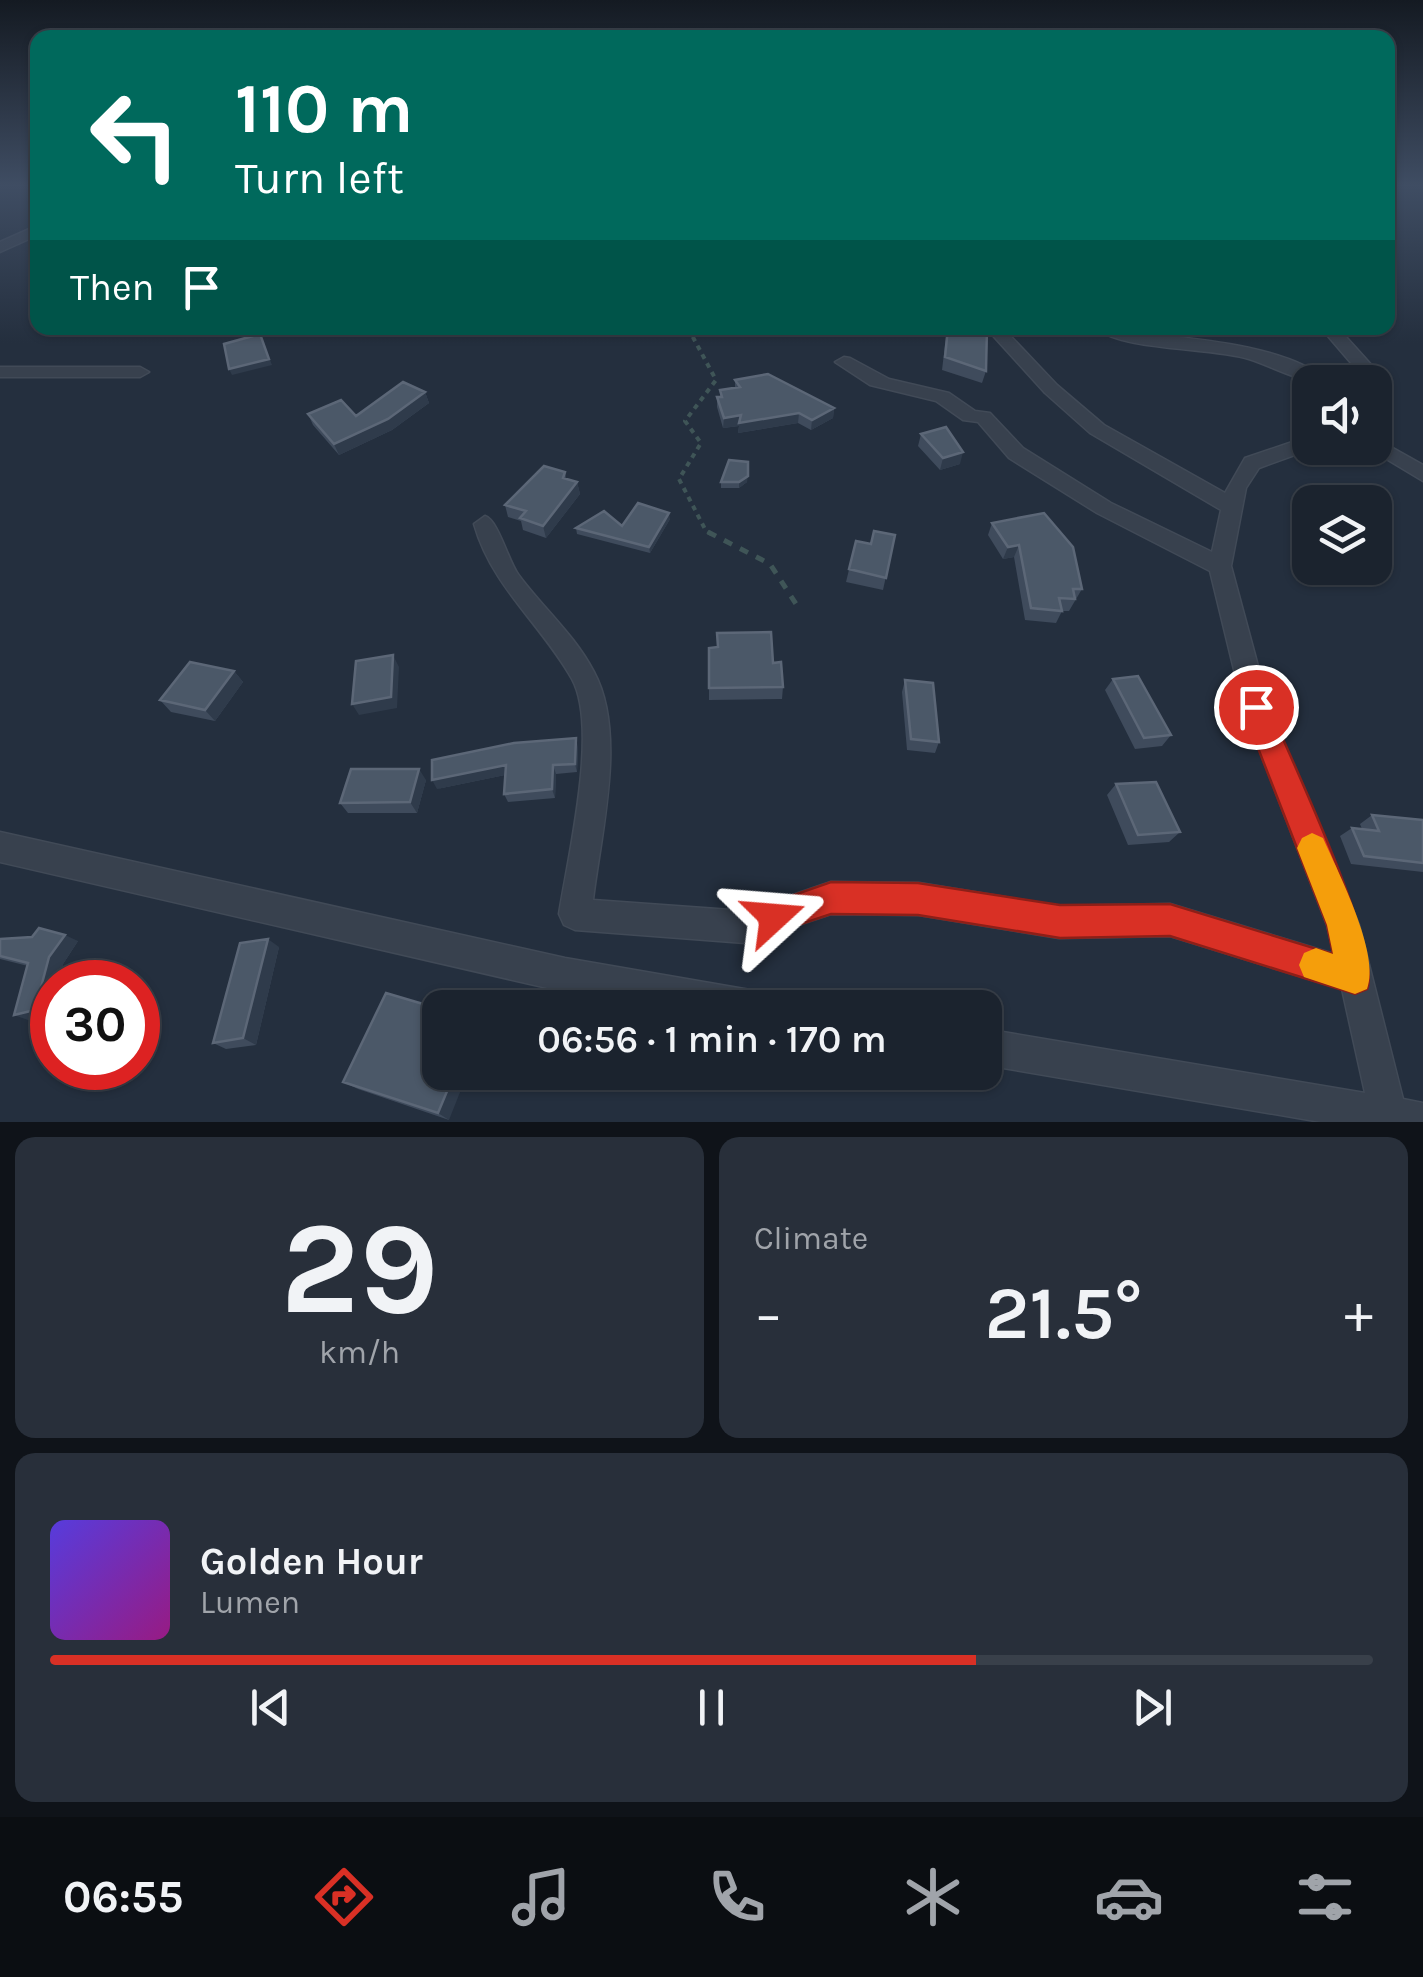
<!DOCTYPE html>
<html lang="en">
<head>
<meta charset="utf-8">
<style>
  :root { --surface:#1b232e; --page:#282f3a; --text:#f1f3f6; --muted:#a0a4aa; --line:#39404a; --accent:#d93025 }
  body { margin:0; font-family:Karla,sans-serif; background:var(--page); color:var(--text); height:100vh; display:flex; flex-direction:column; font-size:38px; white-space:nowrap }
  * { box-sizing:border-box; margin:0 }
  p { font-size:32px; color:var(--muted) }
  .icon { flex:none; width:55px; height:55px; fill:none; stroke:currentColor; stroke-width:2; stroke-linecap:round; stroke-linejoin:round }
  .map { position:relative; height:1122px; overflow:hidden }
  .drawer { display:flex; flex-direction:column; gap:15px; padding:15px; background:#0f1319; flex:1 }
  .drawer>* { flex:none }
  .top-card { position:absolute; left:30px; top:30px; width:1365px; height:305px; border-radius:20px; box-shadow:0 2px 8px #0004,0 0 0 2px var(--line); background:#00695c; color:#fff; overflow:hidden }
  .tools { position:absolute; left:1292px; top:365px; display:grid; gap:20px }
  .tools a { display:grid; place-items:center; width:100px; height:100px; border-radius:20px; background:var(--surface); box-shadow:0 2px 8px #0004,0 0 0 2px var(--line); font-size:50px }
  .speed { position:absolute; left:30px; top:960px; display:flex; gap:20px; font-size:50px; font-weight:700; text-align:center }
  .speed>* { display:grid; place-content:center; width:130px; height:130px; border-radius:50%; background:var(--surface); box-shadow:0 2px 8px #0004,0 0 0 2px var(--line); line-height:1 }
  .speed .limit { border:15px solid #d22; background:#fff; color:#111 }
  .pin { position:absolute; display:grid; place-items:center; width:85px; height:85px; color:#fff; margin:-42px; border:5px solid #fff; border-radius:50%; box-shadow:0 2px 10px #0007 }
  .me { position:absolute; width:110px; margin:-55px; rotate:71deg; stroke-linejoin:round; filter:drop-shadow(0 0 8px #0008) }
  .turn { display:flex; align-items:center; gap:35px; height:210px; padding:0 40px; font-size:45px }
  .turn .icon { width:130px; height:130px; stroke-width:2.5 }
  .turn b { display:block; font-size:70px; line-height:85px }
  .then { display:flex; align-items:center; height:95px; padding:0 40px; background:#0003; gap:20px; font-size:38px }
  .big { font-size:75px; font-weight:600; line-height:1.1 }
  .drawer .widget { flex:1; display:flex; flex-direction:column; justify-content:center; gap:15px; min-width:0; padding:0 35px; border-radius:20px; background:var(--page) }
  .drawer .dial { align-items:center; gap:0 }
  .dial b { font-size:130px; line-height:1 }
  .song { display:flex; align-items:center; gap:30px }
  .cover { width:120px; height:120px; border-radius:15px; background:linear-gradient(135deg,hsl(250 70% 55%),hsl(310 70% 35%)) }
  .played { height:10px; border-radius:5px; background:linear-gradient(90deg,var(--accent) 70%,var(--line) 70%) }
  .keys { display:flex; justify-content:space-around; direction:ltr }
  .heat { display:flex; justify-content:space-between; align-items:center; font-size:55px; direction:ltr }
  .drawer .tiles { flex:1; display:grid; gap:15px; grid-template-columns:1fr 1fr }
  .widget:last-child { grid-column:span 2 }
  .trip { position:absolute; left:422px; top:990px; width:580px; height:100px; border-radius:20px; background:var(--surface); box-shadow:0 2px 8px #0004,0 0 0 2px var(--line); font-weight:600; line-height:100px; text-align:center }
  .dock { display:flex; height:160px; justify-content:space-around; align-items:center; background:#0b0e12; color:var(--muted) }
  .dock .icon { width:70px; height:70px }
  .dock .selected { color:var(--accent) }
  .dock b { font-size:45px; color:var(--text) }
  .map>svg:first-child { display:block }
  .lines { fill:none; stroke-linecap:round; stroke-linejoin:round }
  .street-casing { stroke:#414a57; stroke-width:3 }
  .path-far1 { stroke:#3f5557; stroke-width:4; stroke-dasharray:5 5; stroke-linecap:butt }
  .path { stroke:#3f5557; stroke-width:5; stroke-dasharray:9 9; stroke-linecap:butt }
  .street { fill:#38414e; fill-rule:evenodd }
  .wall { fill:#3f4b5c }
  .shaded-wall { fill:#2f3b4b }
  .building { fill:#4b5868; stroke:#5c6777; stroke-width:2.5 }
  .route { fill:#d93025; stroke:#8d1f18; stroke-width:2.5 }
  .slow { fill:#f59e0b }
</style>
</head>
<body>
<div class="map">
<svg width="1423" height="1122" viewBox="0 0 1423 1122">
  <rect width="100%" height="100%" fill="#242f3e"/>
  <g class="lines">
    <g class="street-casing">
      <path id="street" d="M38,225V235L0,252V242Z
        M986,328H1003L1057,385L1104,425L1225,493L1245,458L1310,436V448H1314L1259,468L1246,488L1231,566L1269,707L1359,925L1403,1099L1423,1103V1122H1321L985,1065V1029L1365,1093L1342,989L1170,936L1059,938L919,915L831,914L745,943L575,930L564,925L559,914C568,857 599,728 572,679C541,624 492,587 474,524L485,516C498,520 508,560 518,574C542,607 575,635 594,672C627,733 601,832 593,900L745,911L831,882L919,883L1059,906L1170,904L1334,954L1327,925L1243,707L1210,571L1097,513L1009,458L978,422L963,420L936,401L870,385L835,362L844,357L850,358L889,379L949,393L975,411L990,413L1023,448L1111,503L1212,552L1221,510L1090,433L1045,393Z
        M1096,328C1114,327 1131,332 1150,334C1199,339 1292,347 1329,382C1301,384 1277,368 1249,359C1209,347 1122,351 1096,328Z
        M1321,328H1338L1375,369L1374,382H1356L1357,370Z
        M0,367H140L149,372L140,377H0Z
        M1375,438L1423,465V481L1368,448H1375Z
        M0,832L565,958L756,991L768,996L773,1008H656L565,992L0,862Z"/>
    </g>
    <path class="path-far1" d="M688,328L716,380L685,421L701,443L679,479L706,531L713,535"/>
    <path class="path" d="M708,532L770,564L800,610"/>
    <use href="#street" class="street"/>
  </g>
  <path class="wall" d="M947,328H987L986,371L982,383L942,370Z
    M735,380L834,408L833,418L811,430L798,423L738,433L739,426L723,428L717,407V397H720V390L735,388Z
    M425,392L429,403L392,430L339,455L313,425L308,414L356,416Z
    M921,434L960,464L940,470L918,446Z
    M565,472L566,479L577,482L580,494L546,538L523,530L521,521L508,517L505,505Z
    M721,482H747L739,488H721Z
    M670,519L650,553L577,534L576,528L622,526Z
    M992,523L1082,589L1069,611H1062L1056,623L1025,620L1014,557L1003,559L988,535Z
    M895,535L883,590L846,582L856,541L871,544Z
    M709,648L773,663L783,687L782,699L709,700Z
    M234,671L243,682L215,721L171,712L160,700Z
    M1113,679L1171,735L1162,746L1135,749L1105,690Z
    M905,680L939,742L935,753L907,750L902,692Z
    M578,747L577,772L556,774L555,798L508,802L504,794L505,775L437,789Z
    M426,780L417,813H348L340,803Z
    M1116,784L1180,832L1169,842L1128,845L1107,795Z
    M1372,815L1423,820V872L1351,864L1340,836L1352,828L1362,829L1360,824Z
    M0,939L78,941L63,964L58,982H52V1002L49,1015L28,1020V966L0,959Z
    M279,947L256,1045L226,1049L213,1043Z
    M386,993L449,1120L358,1089L343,1082Z"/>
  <path class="shaded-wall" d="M260,334L272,365L232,375L229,369Z
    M425,392L429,403L392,430L339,455L334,444Z
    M834,408L833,418L811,430L812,420Z
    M799,413L798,423L738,433L739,426L723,428L724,418Z
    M963,452L960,464L940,470L943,458Z
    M748,476L747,482L739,488V482Z
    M577,482L580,494L546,538L543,526Z
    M669,513L670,519L650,553L649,547Z
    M1019,545L1014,557L1003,559L1008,547Z
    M393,655L399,667L397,708L359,715L352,704Z
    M234,671L243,682L215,721L205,710Z
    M576,738L578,747L577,772L575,764Z
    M506,765L510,774L437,789L432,780Z
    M553,765L556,774L555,798L552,789Z
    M419,769L426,780L417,813L410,802Z
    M65,935L78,941L63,964L58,982H52V1002L49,1015L28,1020L14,1015L49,957Z
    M268,939L279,947L256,1045L243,1038Z
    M455,1072H468L449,1120L438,1113Z"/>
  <path class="building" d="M948,328H987L986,371L945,357Z
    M260,334L269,359L229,369L224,344Z
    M768,374L834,408L812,420L799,413L739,423L741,415L724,418L717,397H722L720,390L740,387L735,380Z
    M403,382L425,392L388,419L334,444L308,414L341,400L356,416Z
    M946,427L963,452L943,458L921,434Z
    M729,460L748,462V476L739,482H721Z
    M544,466L565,472L563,478L577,482L543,526L520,518L526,511L505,505Z
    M638,503L669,513L649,547L576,528L604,511L622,526Z
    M1044,513L1073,547L1082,589H1073L1075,599L1059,598L1062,611L1031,608L1019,545L1008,547L992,523Z
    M874,531L895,535L886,578L849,569L856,541L871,544Z
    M771,632L773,663L781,662L783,687L709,688V648L718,647L717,633Z
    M393,655L391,697L352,704L356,661Z
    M190,662L234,671L205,710L160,700Z
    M1138,676L1171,735L1144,738L1113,679Z
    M905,680L933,683L939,742L911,739Z
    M576,738L575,764L553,765L552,789L504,794L506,765L432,780V760L514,743Z
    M351,769H419L410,802L340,803Z
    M1156,782L1180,832L1138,835L1116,784Z
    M1372,815L1423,820V863L1364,856L1352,828L1379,831Z
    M39,928L65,935L49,957L35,1010L14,1015L28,963L0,956V939L32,937Z
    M268,939L243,1038L213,1043L240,943Z
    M386,993L440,1009V1072H455L438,1113L343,1082Z"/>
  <linearGradient id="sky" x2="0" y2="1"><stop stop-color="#141a22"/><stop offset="0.54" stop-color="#3f4d63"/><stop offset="1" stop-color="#3f4d63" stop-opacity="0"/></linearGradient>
  <rect width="1423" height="343" fill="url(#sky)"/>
  <path class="route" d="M1256,695L1265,699L1269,707C1289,755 1383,951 1367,989L1355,994L1170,936L1060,938L918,915L831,914L774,933L762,929L757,917L762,906L831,882L918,883L1060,905L1170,904L1333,954L1327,925L1242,707L1246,699Z"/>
  <path class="slow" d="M1312,833L1323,838C1338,872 1381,955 1367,989L1355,994L1304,977L1299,965L1304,953L1316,948L1333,954L1327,925L1297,848L1302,838Z"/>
</svg>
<div class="tools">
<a><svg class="icon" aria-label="sound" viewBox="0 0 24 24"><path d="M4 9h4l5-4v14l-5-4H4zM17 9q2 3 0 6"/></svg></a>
<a><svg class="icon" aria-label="layers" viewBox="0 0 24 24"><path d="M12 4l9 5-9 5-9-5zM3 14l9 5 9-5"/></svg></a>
</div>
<div class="speed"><div class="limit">30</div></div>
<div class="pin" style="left:1256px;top:707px;background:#d93025"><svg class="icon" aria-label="arrive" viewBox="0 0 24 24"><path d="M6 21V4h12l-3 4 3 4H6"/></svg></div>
<svg class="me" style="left:774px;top:917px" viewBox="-20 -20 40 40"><path d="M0-17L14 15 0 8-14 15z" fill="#d93025" stroke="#fff" stroke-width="4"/></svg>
<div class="trip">06:56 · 1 min · 170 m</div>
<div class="top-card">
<div class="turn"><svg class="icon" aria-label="left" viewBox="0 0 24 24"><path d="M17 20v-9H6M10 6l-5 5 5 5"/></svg><div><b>110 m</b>Turn left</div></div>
<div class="then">Then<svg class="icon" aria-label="arrive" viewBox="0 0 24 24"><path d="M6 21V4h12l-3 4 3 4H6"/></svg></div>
</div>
</div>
<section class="drawer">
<div class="tiles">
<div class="widget dial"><b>29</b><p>km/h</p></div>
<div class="widget"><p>Climate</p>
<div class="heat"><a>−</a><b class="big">21.5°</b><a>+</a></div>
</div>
<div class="widget">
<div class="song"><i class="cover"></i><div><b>Golden Hour</b><p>Lumen</p></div></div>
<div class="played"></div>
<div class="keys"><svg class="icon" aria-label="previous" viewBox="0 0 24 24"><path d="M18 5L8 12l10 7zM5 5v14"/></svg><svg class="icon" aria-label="pause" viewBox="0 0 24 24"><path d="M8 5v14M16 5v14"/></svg><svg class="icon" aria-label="next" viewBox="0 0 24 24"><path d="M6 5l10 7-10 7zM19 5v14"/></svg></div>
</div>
</div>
</section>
<nav class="dock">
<b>06:55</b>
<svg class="icon selected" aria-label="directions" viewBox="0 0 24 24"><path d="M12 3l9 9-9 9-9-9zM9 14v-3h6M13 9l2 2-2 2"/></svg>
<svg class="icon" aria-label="music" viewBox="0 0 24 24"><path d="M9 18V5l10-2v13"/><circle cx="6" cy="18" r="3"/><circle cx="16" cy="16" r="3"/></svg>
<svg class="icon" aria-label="phone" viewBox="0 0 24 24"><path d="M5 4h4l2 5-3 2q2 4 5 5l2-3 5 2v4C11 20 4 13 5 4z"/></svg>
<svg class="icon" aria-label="climate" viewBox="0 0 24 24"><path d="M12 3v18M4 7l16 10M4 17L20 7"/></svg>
<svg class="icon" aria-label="car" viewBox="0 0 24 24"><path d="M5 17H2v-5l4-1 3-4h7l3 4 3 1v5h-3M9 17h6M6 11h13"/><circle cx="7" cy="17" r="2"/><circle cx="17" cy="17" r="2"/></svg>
<svg class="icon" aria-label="filters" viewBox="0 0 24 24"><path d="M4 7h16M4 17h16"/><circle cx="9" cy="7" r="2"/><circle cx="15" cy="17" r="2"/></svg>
</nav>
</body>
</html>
